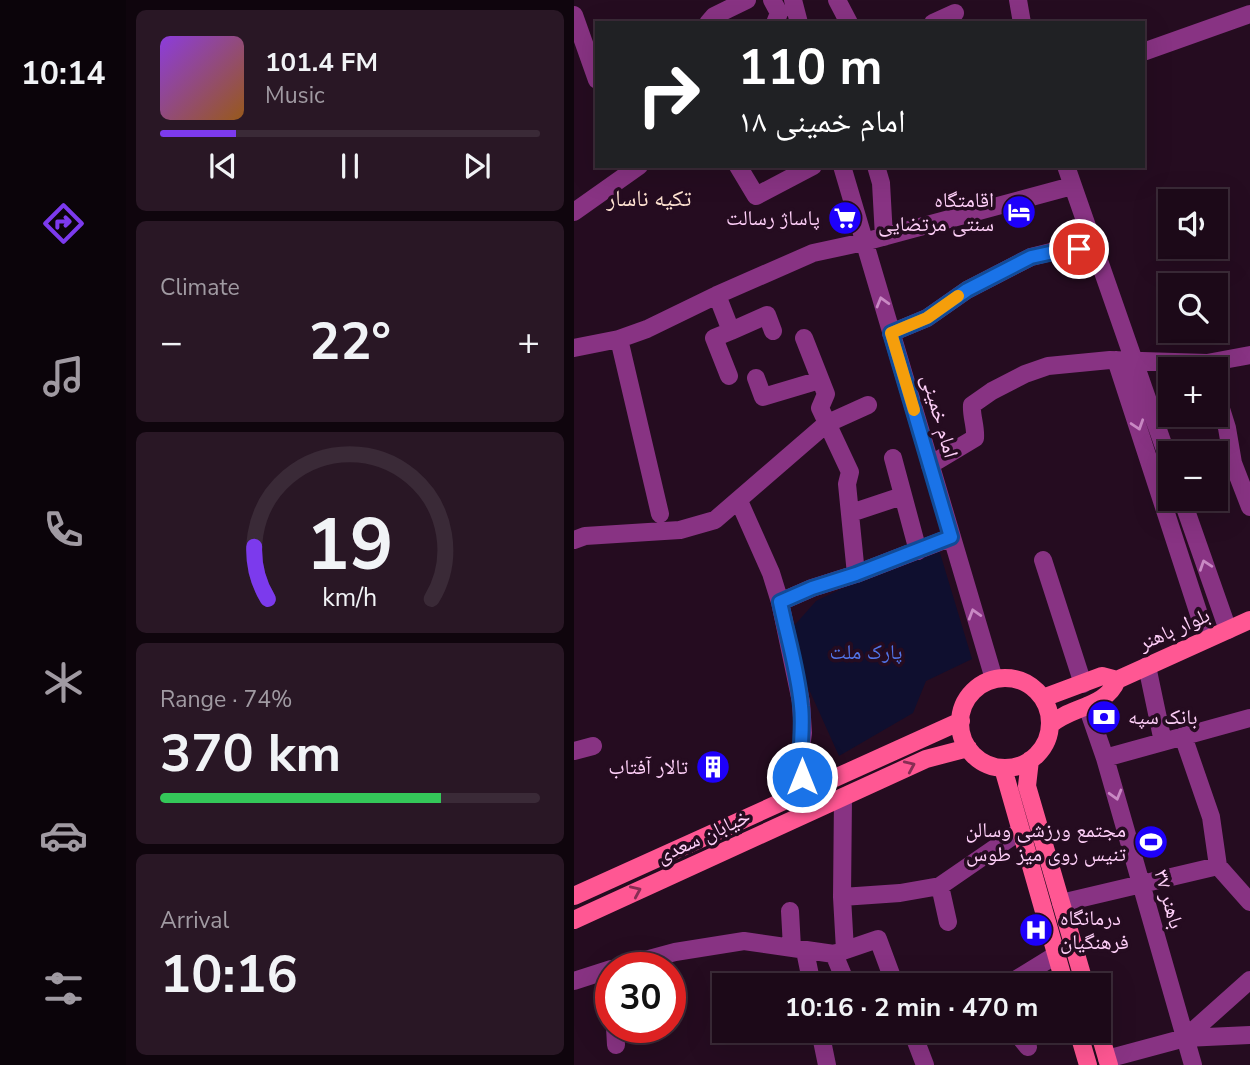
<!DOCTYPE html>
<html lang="en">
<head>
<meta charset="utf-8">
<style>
  :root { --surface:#1c0918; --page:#291725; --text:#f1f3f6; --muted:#a09aa2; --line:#3a2a37; --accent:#7c3aed }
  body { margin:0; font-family:"Nunito Sans","Noto Naskh Arabic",sans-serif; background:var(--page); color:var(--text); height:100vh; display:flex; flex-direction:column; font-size:26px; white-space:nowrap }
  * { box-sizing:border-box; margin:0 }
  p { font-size:23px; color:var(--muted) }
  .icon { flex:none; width:38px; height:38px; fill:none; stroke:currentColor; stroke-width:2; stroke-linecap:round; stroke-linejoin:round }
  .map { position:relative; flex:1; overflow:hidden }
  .details { display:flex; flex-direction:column; gap:10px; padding:10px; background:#0f050d; width:448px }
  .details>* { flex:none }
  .guide { position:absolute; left:21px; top:21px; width:550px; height:147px; border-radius:0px; box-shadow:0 7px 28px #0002,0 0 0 2px var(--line); background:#202124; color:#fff; overflow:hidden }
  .fabs { position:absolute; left:584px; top:189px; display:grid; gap:14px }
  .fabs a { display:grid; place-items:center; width:70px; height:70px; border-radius:0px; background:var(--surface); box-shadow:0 7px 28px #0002,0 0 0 2px var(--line); font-size:35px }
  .speed { position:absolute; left:21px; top:952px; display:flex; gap:14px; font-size:35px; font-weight:700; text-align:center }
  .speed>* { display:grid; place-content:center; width:91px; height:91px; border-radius:50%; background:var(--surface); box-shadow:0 7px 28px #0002,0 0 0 2px var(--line); line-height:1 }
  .speed .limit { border:10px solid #d22; background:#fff; color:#111 }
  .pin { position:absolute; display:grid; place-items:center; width:60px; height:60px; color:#fff; margin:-30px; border:4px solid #fff; border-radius:50%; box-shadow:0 2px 7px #0007 }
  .me { position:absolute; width:77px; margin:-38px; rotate:0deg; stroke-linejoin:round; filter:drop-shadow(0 0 5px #0008) }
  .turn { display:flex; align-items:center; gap:24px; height:147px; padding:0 28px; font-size:32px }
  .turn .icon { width:91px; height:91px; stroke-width:2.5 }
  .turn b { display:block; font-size:49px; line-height:60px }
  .big { font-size:52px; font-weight:700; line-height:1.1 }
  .details .tile { flex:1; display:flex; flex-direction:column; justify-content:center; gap:10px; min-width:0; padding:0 24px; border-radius:10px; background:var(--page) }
  .details .dial { align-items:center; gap:0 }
  .dial svg { height:182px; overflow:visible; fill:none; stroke:var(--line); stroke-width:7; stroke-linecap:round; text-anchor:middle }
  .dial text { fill:var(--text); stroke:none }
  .song { display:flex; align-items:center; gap:21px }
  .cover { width:84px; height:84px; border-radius:10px; background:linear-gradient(135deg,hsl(270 70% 55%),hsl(30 70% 35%)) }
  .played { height:7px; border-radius:4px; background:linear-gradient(90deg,var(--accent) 20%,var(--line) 20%) }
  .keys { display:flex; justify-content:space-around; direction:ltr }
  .heat { display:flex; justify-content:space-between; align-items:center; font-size:38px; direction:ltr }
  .charge { height:10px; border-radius:5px; background:linear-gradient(90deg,#34c759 74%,var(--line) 0) }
  .trip { position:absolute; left:138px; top:973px; width:399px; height:70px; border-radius:0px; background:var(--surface); box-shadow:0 7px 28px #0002,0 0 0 2px var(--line); font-weight:700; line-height:70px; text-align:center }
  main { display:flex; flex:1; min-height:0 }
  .dock { display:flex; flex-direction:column; width:126px; justify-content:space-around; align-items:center; background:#0b040a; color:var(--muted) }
  .dock .icon { width:49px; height:49px }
  .dock .current { color:var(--accent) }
  .dock b { font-size:32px; color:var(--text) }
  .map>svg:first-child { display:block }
  .green { fill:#0f0f2f }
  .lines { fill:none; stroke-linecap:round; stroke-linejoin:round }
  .minor { stroke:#883383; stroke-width:18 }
  .major { stroke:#ff5793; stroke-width:18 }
  .oneway { stroke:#c989c4 }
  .oneway2 { stroke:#872e54 }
  .route-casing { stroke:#114b97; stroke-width:18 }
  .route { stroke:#1a73e8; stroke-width:12 }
  .slow { stroke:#f59e0b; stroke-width:12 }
  .labels { text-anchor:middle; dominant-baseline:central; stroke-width:7; stroke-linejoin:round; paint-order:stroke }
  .poi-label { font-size:21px; fill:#ffd0f9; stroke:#250c20; text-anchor:end }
  .street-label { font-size:21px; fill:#ffd0f9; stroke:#250c20 }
  .park-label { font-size:21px; fill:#5275e9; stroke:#250c20 }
  .neighbourhood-label { font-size:23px; fill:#ffe3d2; stroke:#250c20 }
</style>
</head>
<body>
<main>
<nav class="dock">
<b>10:14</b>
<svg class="icon current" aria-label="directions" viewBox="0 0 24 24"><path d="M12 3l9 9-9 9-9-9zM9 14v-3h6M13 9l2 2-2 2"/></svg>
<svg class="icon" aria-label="music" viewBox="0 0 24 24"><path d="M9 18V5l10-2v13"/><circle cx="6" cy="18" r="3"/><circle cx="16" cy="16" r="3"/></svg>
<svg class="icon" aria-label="phone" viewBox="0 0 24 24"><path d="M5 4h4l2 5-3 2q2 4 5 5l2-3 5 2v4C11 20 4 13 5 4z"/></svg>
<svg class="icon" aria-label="climate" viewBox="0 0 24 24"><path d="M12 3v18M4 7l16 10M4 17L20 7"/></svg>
<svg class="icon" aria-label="car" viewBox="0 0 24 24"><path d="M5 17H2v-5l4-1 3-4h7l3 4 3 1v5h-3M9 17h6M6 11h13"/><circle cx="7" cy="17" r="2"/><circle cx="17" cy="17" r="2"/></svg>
<svg class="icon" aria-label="filters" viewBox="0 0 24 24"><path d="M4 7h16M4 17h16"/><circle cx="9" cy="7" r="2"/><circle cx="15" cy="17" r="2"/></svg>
</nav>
<section class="details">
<div class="tile">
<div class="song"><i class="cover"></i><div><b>101.4 FM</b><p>Music</p></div></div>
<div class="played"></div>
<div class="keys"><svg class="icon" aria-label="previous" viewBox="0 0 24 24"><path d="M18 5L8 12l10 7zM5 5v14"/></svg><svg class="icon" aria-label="pause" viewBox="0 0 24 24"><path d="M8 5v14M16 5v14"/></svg><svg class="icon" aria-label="next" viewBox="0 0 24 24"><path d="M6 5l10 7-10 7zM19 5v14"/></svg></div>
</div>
<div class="tile"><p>Climate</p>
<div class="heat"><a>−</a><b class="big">22°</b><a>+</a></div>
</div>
<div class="tile dial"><svg viewBox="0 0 100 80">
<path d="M14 69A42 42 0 1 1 86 69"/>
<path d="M14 69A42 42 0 0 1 8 46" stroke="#7c3aed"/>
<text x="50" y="56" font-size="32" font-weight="700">19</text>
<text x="50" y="72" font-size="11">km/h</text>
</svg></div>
<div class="tile"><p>Range · 74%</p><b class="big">370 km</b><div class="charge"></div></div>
<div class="tile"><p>Arrival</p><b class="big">10:16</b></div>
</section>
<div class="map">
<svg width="676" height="1065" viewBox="0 0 676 1065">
  <rect width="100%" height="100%" fill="#250c20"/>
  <path class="green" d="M363,543L398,659L352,681L339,713L265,756L211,636L242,601Z"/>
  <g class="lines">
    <path class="minor" d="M198,0L205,13L201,23
      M219,0L225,23
      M263,0L275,23
      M444,0L448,23
      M0,15L23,80
      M134,23L140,16L173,0
      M359,23L381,13
      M569,52L676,14
      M164,166L182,196L239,166
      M268,166L420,679
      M302,166L307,183L310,237
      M492,166L597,467
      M0,212L65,166
      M143,295L157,331L140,338L155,376
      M157,331L193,315L199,331
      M317,333L353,318L393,290L457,257L489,249H520
      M230,338L252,394L246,408L276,472L273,484L282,574
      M45,339L86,514
      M0,348L45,339L73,329L143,295L239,253L290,242L498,186
      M542,360L633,639
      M182,378L189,397L246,380
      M642,393L653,428L659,463L676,507
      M319,458L344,551
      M356,465L401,438C402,426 397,416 398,405L418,391L451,374L474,366L536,360L633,363L676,355
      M608,499L654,630
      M165,501L197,573L206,602L238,588L282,574L378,537
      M277,513L328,496
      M0,540L11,536L106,530L141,520L252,424L294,405
      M469,560L509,684
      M206,602L227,702L229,733L225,763L231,792
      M573,666L589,742
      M513,706L531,758L619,1065
      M609,736L637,817L644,866L676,902
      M0,751L19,746
      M531,758L676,718
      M269,797L268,897L271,950
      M366,886L374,922
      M268,897L326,893L366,886L446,831
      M487,903L644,866
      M216,911L218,948
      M231,951L238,985
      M260,954L273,985
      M42,968L101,952L170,941L260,954L304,939L321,985
      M35,970L37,990
      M0,981L37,969
      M433,985L482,955
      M41,1027L42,1045
      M73,1027V1032
      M246,1031L253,1065
      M338,1031L351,1065
      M441,1031L454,1047
      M611,1038L676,980
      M533,1059L611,1038L676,1035"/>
    <path class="major" d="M386 723a45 45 0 1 1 90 0a45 45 0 1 1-90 0Z
      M543,680L676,620
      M469,698L528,676L543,680
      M476,725C497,706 532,708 543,680
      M456,760L453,786L511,985
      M429,768L491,985
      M0,896L387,721
      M0,920L352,759L394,748
      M504,1031L514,1065
      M525,1031L535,1065"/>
  </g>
  <defs><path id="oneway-chevron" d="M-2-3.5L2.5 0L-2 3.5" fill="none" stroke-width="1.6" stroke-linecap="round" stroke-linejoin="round" transform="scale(1.75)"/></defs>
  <g class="oneway">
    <use href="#oneway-chevron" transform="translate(308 302) rotate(-106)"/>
    <use href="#oneway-chevron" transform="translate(564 425) rotate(72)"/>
    <use href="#oneway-chevron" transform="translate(631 565) rotate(-109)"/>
    <use href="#oneway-chevron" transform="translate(400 614) rotate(-107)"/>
    <use href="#oneway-chevron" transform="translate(542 795) rotate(74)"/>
  </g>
  <g class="oneway2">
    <use href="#oneway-chevron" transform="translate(336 766) rotate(-24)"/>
    <use href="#oneway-chevron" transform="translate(62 891) rotate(-24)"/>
  </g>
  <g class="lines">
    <g class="route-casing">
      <path id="route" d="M228,777C224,754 230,730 227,706C224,671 213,636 206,602L238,588L282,574L377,537L317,333L353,318L393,290L457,257L489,250L505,249"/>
    </g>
    <use href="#route" class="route"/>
    <path class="slow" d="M340,410L317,333L353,318L384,296"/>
  </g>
  <defs>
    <g id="hotel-disc" transform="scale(1.75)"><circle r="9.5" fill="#1e00fb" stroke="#250c20"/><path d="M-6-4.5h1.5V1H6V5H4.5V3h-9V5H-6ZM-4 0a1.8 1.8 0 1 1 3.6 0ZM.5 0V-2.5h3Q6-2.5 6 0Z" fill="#fff"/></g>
    <g id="supermarket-disc" transform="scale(1.75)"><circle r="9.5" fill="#1e00fb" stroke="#250c20"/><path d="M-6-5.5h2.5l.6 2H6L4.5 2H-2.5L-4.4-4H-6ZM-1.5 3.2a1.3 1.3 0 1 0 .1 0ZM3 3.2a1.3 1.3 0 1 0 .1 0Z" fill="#fff"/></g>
    <g id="bank-disc" transform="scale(1.75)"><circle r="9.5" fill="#1e00fb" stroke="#250c20"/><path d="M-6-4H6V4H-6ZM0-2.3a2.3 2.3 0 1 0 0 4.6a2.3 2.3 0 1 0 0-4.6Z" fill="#fff"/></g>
    <g id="building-disc" transform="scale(1.75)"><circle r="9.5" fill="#1e00fb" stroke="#250c20"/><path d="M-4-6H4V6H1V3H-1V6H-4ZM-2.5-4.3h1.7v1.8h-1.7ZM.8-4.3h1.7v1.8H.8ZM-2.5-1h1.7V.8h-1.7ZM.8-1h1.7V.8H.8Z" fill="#fff"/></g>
    <g id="stadium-disc" transform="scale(1.75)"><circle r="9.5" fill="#1e00fb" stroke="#250c20"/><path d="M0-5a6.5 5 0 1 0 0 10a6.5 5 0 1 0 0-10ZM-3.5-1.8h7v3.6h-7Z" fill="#fff"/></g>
    <g id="hospital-disc" transform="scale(1.75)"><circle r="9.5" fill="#1e00fb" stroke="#250c20"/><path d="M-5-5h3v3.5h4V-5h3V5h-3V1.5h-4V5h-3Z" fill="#fff"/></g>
  </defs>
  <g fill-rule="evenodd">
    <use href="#hotel-disc" x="445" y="212"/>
    <use href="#supermarket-disc" x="271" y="218"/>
    <use href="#bank-disc" x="530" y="717"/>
    <use href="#building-disc" x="139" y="767"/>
    <use href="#stadium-disc" x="577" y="842"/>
    <use href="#hospital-disc" x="462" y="930"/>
  </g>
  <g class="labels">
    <g class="poi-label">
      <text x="420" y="200">اقامتگاه<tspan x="420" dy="24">سنتی مرتضایی</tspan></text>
      <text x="246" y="218">پاساژ رسالت</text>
      <text x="554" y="717" text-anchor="start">بانک سپه</text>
      <text x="114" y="767">تالار آفتاب</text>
      <text x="552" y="830">مجتمع ورزشی وسالن<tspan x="552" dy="24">تنیس روی میز طوس</tspan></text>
      <text x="486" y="918" text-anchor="start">درمانگاه<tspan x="486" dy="24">فرهنگیان</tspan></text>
    </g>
    <g class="street-label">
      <text transform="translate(366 416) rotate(74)">امام خمینی</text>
      <text transform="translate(600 629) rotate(-24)">بلوار باهنر</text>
      <text transform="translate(129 836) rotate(-25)">خیابان سعدی</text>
      <text transform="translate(595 899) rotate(74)">باهنر ۳۷</text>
    </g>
    <g class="park-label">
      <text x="292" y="652">پارک ملت</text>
    </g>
    <g class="neighbourhood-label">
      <text x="75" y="198">تکیه ناسار</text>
    </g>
  </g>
</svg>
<div class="fabs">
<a><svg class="icon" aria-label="sound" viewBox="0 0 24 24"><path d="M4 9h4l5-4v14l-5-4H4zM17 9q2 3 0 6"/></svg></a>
<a><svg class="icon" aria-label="search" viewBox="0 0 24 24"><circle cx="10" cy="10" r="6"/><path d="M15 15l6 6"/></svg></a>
<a>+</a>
<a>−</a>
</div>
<div class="speed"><div class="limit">30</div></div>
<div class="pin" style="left:505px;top:249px;background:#d93025"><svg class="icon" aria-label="arrive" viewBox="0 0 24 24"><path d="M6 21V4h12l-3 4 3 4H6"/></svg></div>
<svg class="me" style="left:228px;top:777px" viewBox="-20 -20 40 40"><circle r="17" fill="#1a73e8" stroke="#fff" stroke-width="3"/><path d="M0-11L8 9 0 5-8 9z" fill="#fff"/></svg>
<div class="trip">10:16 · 2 min · 470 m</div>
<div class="guide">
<div class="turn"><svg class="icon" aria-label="right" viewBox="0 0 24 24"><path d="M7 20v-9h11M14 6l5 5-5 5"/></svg><div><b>110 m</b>امام خمینی ۱۸</div></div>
</div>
</div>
</main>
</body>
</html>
